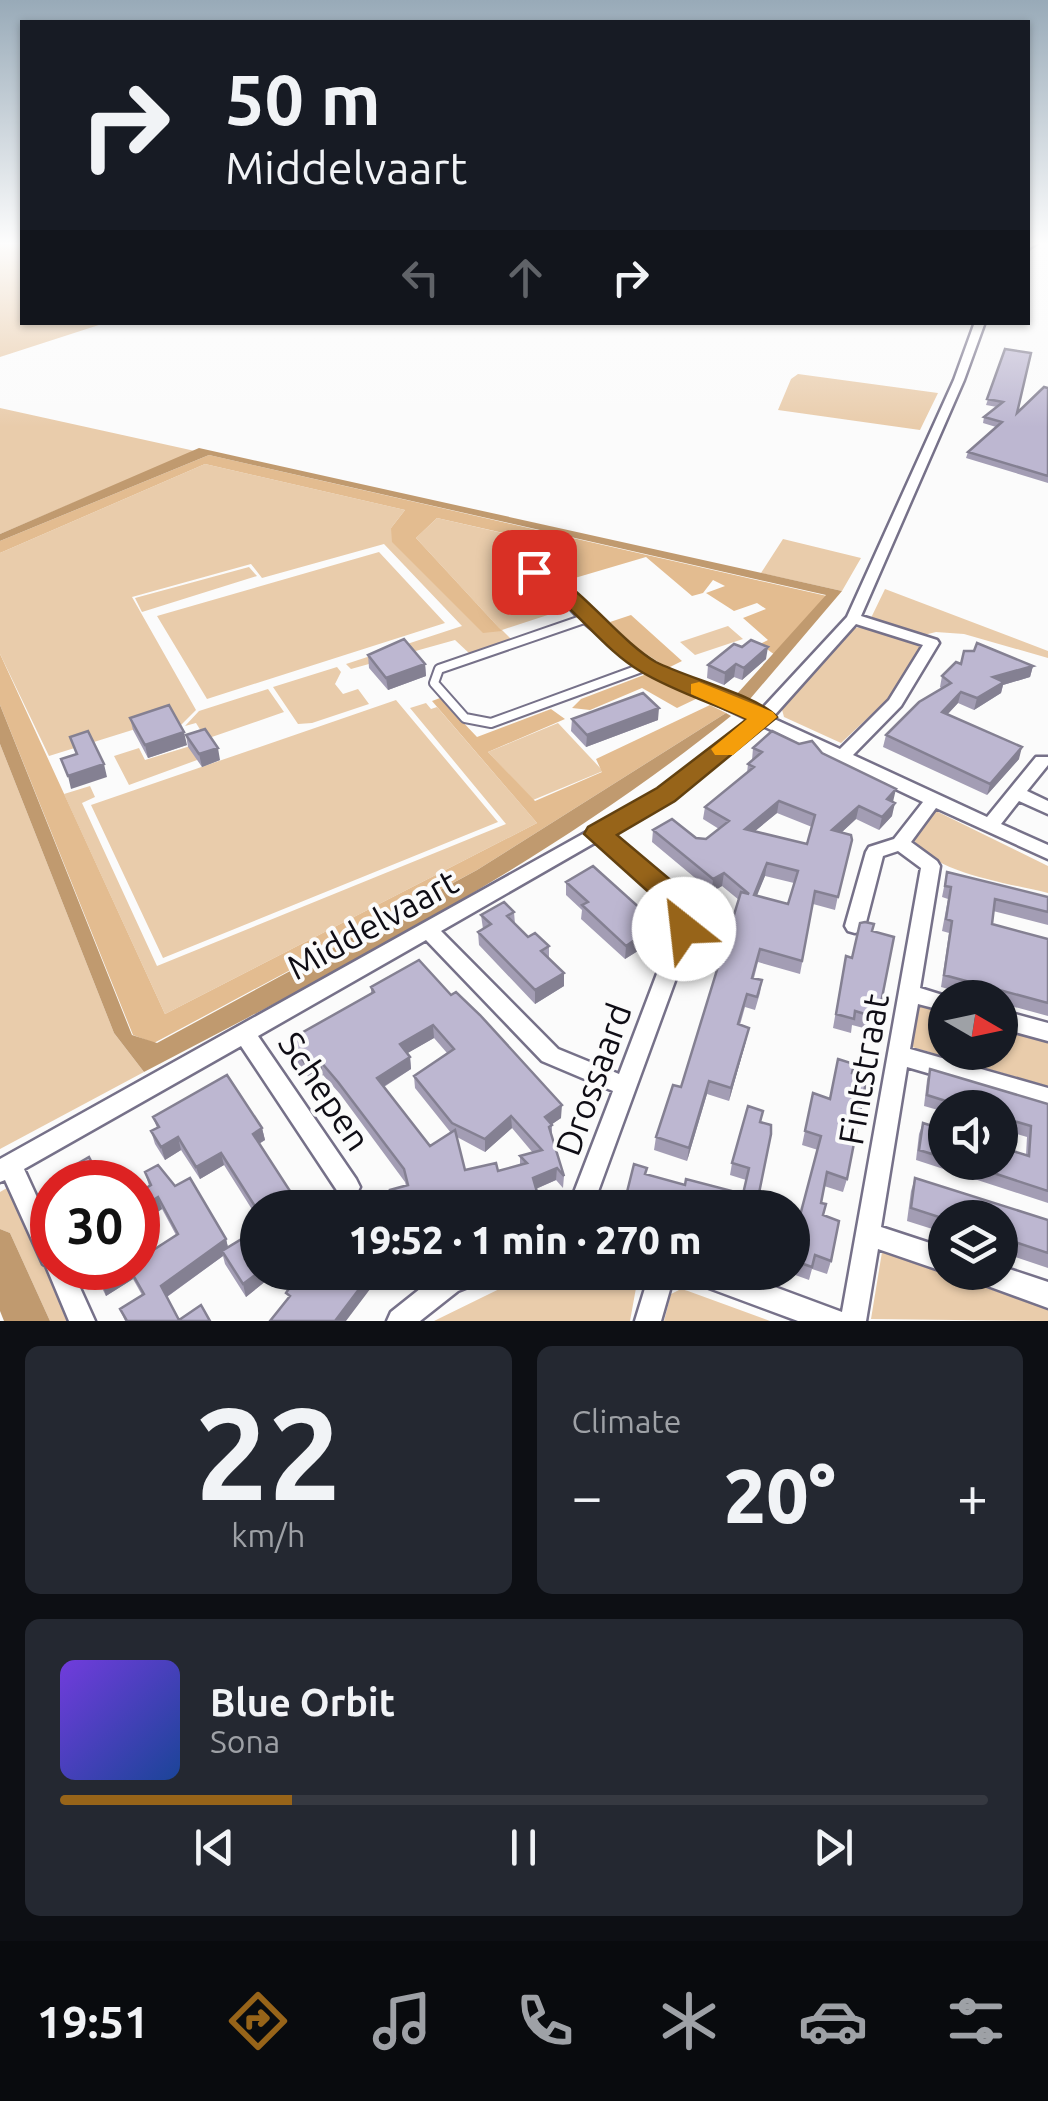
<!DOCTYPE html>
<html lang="en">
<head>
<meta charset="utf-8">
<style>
  :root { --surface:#171b24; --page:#242831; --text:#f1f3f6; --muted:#9ea1a6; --line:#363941; --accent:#976419 }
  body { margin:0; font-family:Ubuntu,sans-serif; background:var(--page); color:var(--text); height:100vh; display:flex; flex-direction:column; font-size:38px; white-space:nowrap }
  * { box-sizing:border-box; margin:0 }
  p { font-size:32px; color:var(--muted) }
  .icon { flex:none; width:55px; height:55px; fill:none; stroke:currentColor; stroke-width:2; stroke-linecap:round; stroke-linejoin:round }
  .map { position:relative; height:1321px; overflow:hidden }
  .panel { display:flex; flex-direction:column; gap:25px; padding:25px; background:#0d0f14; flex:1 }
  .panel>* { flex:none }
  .banner { position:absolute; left:20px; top:20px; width:1010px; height:305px; border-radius:0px; box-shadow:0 2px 8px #0004; background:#171b24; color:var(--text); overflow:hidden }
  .needle { width:65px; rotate:99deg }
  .tools { position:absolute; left:928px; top:980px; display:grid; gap:20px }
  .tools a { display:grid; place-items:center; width:90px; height:90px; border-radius:50%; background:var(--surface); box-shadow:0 2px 8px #0004; font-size:50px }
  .speed { position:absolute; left:30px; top:1160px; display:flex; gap:20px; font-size:50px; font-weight:700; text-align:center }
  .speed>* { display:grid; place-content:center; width:130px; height:130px; border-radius:50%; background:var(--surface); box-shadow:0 2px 8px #0004; line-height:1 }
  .speed .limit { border:15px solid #d22; background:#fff; color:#111 }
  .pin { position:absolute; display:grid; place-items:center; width:85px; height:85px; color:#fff; margin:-42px; border-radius:20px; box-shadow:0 5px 15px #0006 }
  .me { position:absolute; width:110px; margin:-55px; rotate:331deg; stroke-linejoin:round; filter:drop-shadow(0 0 8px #0008) }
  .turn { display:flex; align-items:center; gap:35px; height:210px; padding:0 40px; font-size:45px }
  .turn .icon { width:130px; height:130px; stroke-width:2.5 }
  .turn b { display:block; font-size:70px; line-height:85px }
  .lanes { display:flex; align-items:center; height:95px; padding:0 40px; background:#0003; justify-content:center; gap:50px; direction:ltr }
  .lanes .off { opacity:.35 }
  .big { font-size:75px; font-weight:800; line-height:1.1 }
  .panel .tile { flex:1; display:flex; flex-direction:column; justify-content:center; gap:15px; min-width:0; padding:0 35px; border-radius:15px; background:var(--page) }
  .panel .dial { align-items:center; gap:0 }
  .dial b { font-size:130px; line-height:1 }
  .song { display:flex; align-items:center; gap:30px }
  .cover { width:120px; height:120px; border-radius:15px; background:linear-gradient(135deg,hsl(260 70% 55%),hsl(220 70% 35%)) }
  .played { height:10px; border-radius:5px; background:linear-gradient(90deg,var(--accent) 25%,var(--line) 25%) }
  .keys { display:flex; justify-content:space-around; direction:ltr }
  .heat { display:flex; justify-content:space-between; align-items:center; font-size:55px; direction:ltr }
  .panel .tiles { flex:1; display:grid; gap:25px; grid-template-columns:1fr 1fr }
  .tile:last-child { grid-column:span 2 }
  .trip { position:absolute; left:240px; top:1190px; width:570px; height:100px; border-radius:50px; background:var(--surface); box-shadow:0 2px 8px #0004; font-weight:800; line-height:100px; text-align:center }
  .tabs { display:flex; height:160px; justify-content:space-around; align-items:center; background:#090b0e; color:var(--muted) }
  .tabs .icon { width:70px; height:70px }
  .tabs .active { color:var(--accent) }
  .tabs b { font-size:45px; color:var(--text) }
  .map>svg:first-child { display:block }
  .green { fill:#e9ccab }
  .forest { fill:#e3bc90 }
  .water { fill:#c09a6f }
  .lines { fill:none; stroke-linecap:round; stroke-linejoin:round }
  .service-casing { stroke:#767189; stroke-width:12 }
  .minor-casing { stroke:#767189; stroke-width:5 }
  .service { stroke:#fff; stroke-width:8 }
  .minor { fill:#fff; fill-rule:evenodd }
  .wall { fill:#a39db4; fill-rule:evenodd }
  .shaded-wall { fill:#848092 }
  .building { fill:#bdb7d1; stroke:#848092; stroke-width:2.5; fill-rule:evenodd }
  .route { fill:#976419; stroke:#624110; stroke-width:2.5 }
  .slow { fill:#f59e0b }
  .labels { text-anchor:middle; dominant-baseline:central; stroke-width:8; stroke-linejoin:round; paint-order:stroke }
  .near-street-label { font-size:35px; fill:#0f0d15; stroke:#fbfbfb }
</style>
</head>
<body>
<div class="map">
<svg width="1048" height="1321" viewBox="0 0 1048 1321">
  <rect width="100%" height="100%" fill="#fbfbfb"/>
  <path class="green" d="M0,242H22V322L105,323L0,357Z
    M798,374L938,393L920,430L778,410L791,379Z
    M0,408L195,451L0,534Z
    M205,464L405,510L391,528L501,630L416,538L437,518L567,548L553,571L520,564L516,571L544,585L569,608L502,630L512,640L470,654L455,640L351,669L346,664L462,626L384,544L262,578L251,564L132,597L196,710L180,726L174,717L49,756L0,654V553Z
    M783,539L861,558L842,591L761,573Z
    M379,552L445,623L207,699L157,616Z
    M249,567L257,576L142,612L135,598Z
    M885,589L1048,651V658L964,634L936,632L920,636L870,620Z
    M728,626L743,639L695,655L680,642Z
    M868,627L924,645L889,698L841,743L784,717L781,706L851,628Z
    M337,667L341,672L335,684L343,694L358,689L369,704L312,723L298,724L273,687Z
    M268,689L284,712L206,739L196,723L185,726L199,711Z
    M396,700L498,822L163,958L91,805Z
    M426,703L431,709L437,707L537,823L165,1014L64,794L90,786L95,797L82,803L157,966L506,824L410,708Z
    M558,723L603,771L533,800L488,752Z
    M200,743L208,756L129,785L114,756L139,748L145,760Z
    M0,744L114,1033L144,1072L0,1149Z
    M934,810L1048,866V893C1013,884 931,873 914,840Z
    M917,1005L945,1013V1052H1000V1028L1048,1042V1086L912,1047Z
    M12,1185L75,1321H50L10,1233L0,1229V1192Z
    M882,1252L1048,1309V1321L871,1319Z
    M545,1273H621L638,1277L630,1321H434L526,1276Z
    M681,1289L688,1291L770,1321H664L671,1294Z"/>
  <path class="forest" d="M209,455L827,596L775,655L760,644L768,640L743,618L766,609L757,603L734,611L706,593L725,586L713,580L703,593L692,596L646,557L568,580L553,571L566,547L437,518L416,538L502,631L483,633L392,542L391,528L405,510L205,464L0,553V541Z
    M631,615L682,661L668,668L635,647L610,622Z
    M0,654L165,1014L537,823L432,701L440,698L477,737L551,709L565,719L488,752L535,801L602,772L596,759L710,705L726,713L477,870L154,1043L133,1035L0,705Z
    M644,675L662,677L700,697L677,708L642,688L590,710L572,708L581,699Z"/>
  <path class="water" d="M199,448L784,578L842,591L750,699L736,695L826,595L209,455L0,541V534Z
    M0,705L132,1035L157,1043L477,870L726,713L731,716C553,860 347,966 144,1072L114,1033L0,744Z
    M0,1229L10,1233L50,1321H4L0,1311Z"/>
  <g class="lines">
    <g class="service-casing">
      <path id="service" d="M587,618L439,669L434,683L465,718L491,723L647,666"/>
    </g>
    <g class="minor-casing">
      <path id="minor" d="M1030,242H1039L1028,249Z
        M975,322H985L964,380L861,616L937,640L939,643L901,706L853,755L987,817L1036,757H1048V765L1027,791L1048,801V814L1019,801L1001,824L1048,845V859L936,808L911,842L937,861L940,866L920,988L952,998H945V1011L918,1004L910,1049L1048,1088V1108L907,1067L881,1227L945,1248V1272L878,1249L866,1321H798L690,1281L687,1272H734L842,1312L921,868L898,851L883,856L865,926L862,931L855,933L848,931L845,926L866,852L869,847L894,839L923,802L763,726L672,799L610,834L683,895L694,929L592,1208H568L613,1091L542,1061L426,940L258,1036L356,1179L360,1187L356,1195L348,1198L340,1195L241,1046L24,1169L52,1230V1268H71L95,1321H69L46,1266L43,1264L5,1180L0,1182V1159L660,791L750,720L642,669L582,621L545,582L519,573L517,570L519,567H529L555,576L592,615L652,663L759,712L847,617L954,380ZM856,624L923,645L889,700L840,749L772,718ZM596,842L667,903L674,929L619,1074L558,1049L441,931Z
        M1000,1010L1048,1023V1041L1000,1028Z
        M1000,1266L1048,1282V1308L974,1281L971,1272H1000Z
        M486,1272L483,1281L458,1291L420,1321H387L391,1312L440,1273Z
        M650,1272H675L661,1321H635Z"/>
    </g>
    <use href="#service" class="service"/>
    <use href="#minor" class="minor"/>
  </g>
  <path class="wall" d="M1005,349L1017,413L1048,388V483L966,458L968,452L996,427L983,423L984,417L997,407L986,405Z
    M368,655L425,664L426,676L388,690L369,668Z
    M766,659L742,680L734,677L724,685L707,678L708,665Z
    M961,664L1033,666L1030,677L1003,685L1001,693L974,710L958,703L948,714L1019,759L987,795L883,747L886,735L942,689L940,687L942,676Z
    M130,718L187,745L148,758L133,730Z
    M572,719L658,720L586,747L571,731Z
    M186,735L220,760L202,767L188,747Z
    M799,744L822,753L893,802L892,816L879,830L856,819L841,833L851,835L835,910L813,904L800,974L758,962L754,978L762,980L760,993L755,1010L745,1007L740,1025L746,1041L729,1101L707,1094L687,1161L654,1150L656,1137L681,1087L739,900L722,886L712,892L652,842L653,830L706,839L719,829L703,819L705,807L747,773L748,764L752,760L753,748ZM777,813L812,827L807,844L755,831ZM765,876L794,883L788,904L756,896Z
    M947,872L1048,897V925L993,911L992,924L1048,939V1016L1000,1003V998H980L941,987L949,933L942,931L948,899L942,897Z
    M566,882L651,932L642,938L641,949L625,959L581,919L582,910L566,895Z
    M514,912L515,924L528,937L549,946V958L564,986L535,1004L479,945L478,932L483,929L481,915Z
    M872,931L878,1018L875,1031L852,1025L851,1033L833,1028L843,970Z
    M419,960L561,1118L552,1124V1138L564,1176L563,1188L556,1180L536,1189L539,1199V1208H391L392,1207L390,1190L406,1186L405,1182L340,1094L323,1075L311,1081L291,1053L289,1040L371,993V987ZM434,1038L447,1053L414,1076L415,1088L451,1133L430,1146L384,1087L411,1069L410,1057L407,1053ZM512,1128L533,1153L520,1156V1165L498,1171L465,1170L457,1137L485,1152Z
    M930,1069L1048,1104V1203L916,1160L919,1134L923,1123L945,1130V1162H1000L1026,1155L1027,1137L1000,1129V1108H945V1112L924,1106L927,1080Z
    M852,1073L847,1179L843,1192L824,1186L821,1203L831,1261L827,1274L812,1269L809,1280L787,1272H792V1246L818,1150L802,1145L813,1093L829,1099Z
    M153,1117L262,1128L265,1140L259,1144L258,1219L224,1165L200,1179L181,1150L165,1160L155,1144L151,1131L157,1128Z
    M761,1122L759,1198L764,1208H624L634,1164L646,1175L685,1185L743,1194L746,1180L730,1175L732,1163Z
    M145,1172L175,1186L226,1239L228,1248L258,1272H277L246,1297L225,1264L223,1256L167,1297L179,1320L210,1321H125L120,1309L142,1295L133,1279L106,1296L92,1268H138L144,1256L176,1235L162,1209L138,1225V1193L149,1186Z
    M915,1178L1048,1220V1268L1000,1252V1218H945V1233L907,1221L911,1191Z"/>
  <path class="shaded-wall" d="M768,647L766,659L742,680L744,668Z
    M425,664L426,676L388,690L386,678Z
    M736,664L734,677L724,685L725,673Z
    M1033,666L1030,677L1003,685L1001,693L974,710L977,698L993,677Z
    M961,692L958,703L939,723L942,712Z
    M659,708L658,720L586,747L587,735Z
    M184,732L187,745L148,758L145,745Z
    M1022,747L1019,759L987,795L990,784Z
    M218,748L220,760L202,767L199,754Z
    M104,764L107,777L71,789L68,776Z
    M896,789L893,802L887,799Z
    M779,801L777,813L743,841L745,829Z
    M895,803L892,816L879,830L882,817Z
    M859,806L856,819L830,843L832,830Z
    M767,863L765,876L752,908L754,895Z
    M724,873L722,886L712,892L713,879Z
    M652,919L651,932L642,938L641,949L625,959L626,946L636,929Z
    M564,973V986L535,1004V990Z
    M433,1025L434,1038L401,1057L400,1044Z
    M749,1028L746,1041L729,1101L731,1088Z
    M410,1057L411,1069L378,1090L377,1078Z
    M321,1062L323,1075L311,1081L309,1069Z
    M709,1081L707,1094L687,1161L689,1148Z
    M562,1105L561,1118L545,1129V1117Z
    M511,1116L512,1128L485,1152V1139Z
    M262,1128L265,1140L255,1146L253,1134Z
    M178,1137L181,1150L165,1160L161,1147Z
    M221,1153L224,1165L200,1179L196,1167Z
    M557,1168L556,1180L533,1190V1178Z
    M158,1197L162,1209L138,1225V1210Z
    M539,1199V1208H506Z
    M226,1239L229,1251H222L223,1256L165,1298L161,1286Z
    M126,1268H129L133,1279L106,1296L102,1283Z
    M259,1272H277L246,1297L243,1284Z
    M372,1272H383L346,1321H335Z"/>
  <path class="building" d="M1005,349L1031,353L1017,413L1044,387L1048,388V476L968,452L1002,422L984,417L1003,402L987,399Z
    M404,639L425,664L386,678L368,655Z
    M751,640L768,647L744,668L736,664L725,673L708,665L734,644L742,647Z
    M977,643L1033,666L993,677L1004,682L977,698L961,692L942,712L1022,747L990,784L886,735L919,702L951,683L942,676L956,662L961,664L964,651H974Z
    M643,693L659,708L587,735L572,719Z
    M169,705L184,732L145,745L130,718Z
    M205,729L218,748L199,754L186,735Z
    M88,731L104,764L68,776L61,759L77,754L70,737Z
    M772,731L799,744L812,741L822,753L896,789L887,799L895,803L882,817L859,806L832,830L851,835L852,840L838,897L815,891L802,961L760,949L752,978L762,980L757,997L747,994L738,1024L749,1028L731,1088L709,1081L689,1148L656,1137L673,1085L681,1087L741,892L749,894L724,873L713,879L653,830L672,819L696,838L706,839L729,821L705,807L754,767L748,764L762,752L753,748ZM779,801L815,815L807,844L745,829ZM767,863L798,871L788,904L754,895Z
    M593,866L652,919L636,929L642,935L626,946L582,905L588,902L566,882Z
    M947,872L1048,897V912L995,899L992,924L1048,939V1003L944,975L952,921L946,919L951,887L945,886Z
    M504,902L514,912L507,916L528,937L535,933L549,946L541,951L564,973L535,990L478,932L491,924L481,915Z
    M865,922L874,924L872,931L894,937L878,1018L855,1011L854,1019L836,1014L846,956L852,958L860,923Z
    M419,960L451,995L456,992L480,1015L562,1105L545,1117L552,1125L549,1127L564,1176L557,1168L533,1178L539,1199L506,1208H391L394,1206L390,1190L408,1185L404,1169L338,1082L321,1062L309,1069L289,1040L374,992L371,987ZM433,1025L454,1049L414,1076L452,1123L485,1139L511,1116L542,1150L520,1156L527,1163L498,1171L496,1163L465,1170L455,1130L430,1146L377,1078L410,1057L400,1044Z
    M838,1059L854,1064L852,1073L867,1077L847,1179L827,1172L821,1203L826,1204L823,1215L839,1221L831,1261L815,1255L812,1267L792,1260V1246L821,1136L805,1131L813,1093L830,1099Z
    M930,1069L1048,1104V1191L960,1162H1000V1147L1029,1156L1031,1126L1000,1117V1108H968L927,1095Z
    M227,1075L262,1128L253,1134L301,1208H258V1211L221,1153L196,1167L178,1137L161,1147L151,1131L159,1127L153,1117Z
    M748,1106L763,1111L760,1122L771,1125V1134L758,1198L766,1200L764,1208H636L624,1204L634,1164L647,1168L645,1174L685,1185L686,1179L743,1194L749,1168L732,1163Z
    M923,1123L945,1130V1158L919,1150Z
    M89,1157L102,1182L52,1183L51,1179Z
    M158,1165L175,1186L190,1178L226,1239L161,1286L179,1320L201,1305L210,1321H127L120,1309L144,1294L129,1268H138V1244L144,1256L178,1234L158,1197L138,1210V1193L151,1185L145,1172Z
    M915,1178L1048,1220V1253L1000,1237V1218L945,1219L911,1208Z
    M355,1198L362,1208H341Z
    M258,1229L259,1272L243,1284L222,1251Z
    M94,1268H126L102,1283Z
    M300,1272H372L335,1321H270L290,1296L286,1293Z"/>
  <linearGradient id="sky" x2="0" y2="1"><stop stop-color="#98aab8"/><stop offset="0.57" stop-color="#fdfdfd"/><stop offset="1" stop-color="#fdfdfd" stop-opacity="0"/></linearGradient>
  <rect width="1048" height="427" fill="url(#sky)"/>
  <path class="route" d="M534,566C574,576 616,639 656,662C684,677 759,696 777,717L675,801L617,835L686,893L699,929L694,937H674L663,905L584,834L588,827L657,788L747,719C712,703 673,691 640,671C599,647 567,595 526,577V568Z"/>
  <path class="slow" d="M699,682L773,712L777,717L733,755H715L711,749L747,719L691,694V684Z"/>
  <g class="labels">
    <g class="near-street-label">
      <text transform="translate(372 924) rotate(-29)">Middelvaart</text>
      <text transform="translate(863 1069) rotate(-80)">Fintstraat</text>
      <text transform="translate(593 1079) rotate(-70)">Drossaard</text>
      <text transform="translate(325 1091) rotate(56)">Schepen</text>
    </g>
  </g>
</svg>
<div class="tools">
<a><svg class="needle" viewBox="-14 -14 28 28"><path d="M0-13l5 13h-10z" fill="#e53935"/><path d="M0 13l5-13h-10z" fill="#9ea1a6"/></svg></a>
<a><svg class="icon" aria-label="sound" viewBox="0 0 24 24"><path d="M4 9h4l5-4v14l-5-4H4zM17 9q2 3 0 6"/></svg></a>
<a><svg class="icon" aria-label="layers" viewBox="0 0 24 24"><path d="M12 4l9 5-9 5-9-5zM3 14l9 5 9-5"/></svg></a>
</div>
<div class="speed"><div class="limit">30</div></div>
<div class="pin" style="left:534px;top:572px;background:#d93025"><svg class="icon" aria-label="arrive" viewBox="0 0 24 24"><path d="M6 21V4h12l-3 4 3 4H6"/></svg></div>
<svg class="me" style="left:684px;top:929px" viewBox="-20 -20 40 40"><circle r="19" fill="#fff"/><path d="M0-13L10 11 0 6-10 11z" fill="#976419"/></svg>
<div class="trip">19:52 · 1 min · 270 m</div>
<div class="banner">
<div class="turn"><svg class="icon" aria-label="right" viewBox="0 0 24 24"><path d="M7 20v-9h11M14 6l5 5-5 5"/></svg><div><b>50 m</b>Middelvaart</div></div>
<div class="lanes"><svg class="icon off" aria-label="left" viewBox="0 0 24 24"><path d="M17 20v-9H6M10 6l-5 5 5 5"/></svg><svg class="icon off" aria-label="ahead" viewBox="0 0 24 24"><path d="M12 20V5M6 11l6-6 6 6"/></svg><svg class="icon" aria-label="right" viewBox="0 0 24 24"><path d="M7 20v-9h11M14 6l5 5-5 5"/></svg></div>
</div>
</div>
<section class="panel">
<div class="tiles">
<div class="tile dial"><b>22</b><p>km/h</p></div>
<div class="tile"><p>Climate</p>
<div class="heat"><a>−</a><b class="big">20°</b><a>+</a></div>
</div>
<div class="tile">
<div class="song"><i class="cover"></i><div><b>Blue Orbit</b><p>Sona</p></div></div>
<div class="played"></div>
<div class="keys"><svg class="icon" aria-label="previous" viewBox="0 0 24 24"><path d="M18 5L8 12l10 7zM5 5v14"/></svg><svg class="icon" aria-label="pause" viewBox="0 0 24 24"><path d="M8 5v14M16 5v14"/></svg><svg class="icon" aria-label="next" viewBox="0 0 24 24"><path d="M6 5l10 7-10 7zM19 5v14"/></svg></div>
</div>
</div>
</section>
<nav class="tabs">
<b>19:51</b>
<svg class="icon active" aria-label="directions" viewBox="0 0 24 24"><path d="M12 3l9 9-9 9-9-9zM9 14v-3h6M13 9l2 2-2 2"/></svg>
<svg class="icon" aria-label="music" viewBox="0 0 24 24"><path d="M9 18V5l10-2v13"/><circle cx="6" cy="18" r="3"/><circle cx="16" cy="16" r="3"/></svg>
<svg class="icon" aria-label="phone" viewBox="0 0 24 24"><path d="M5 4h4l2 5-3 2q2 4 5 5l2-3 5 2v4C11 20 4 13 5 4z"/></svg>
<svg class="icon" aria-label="climate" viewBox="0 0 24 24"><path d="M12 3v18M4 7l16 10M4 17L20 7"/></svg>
<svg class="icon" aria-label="car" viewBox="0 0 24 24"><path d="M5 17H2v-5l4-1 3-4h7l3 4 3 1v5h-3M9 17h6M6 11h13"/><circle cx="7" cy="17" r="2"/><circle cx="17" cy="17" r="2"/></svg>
<svg class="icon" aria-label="filters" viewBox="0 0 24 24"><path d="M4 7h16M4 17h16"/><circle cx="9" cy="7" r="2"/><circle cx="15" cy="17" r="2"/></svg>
</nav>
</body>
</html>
